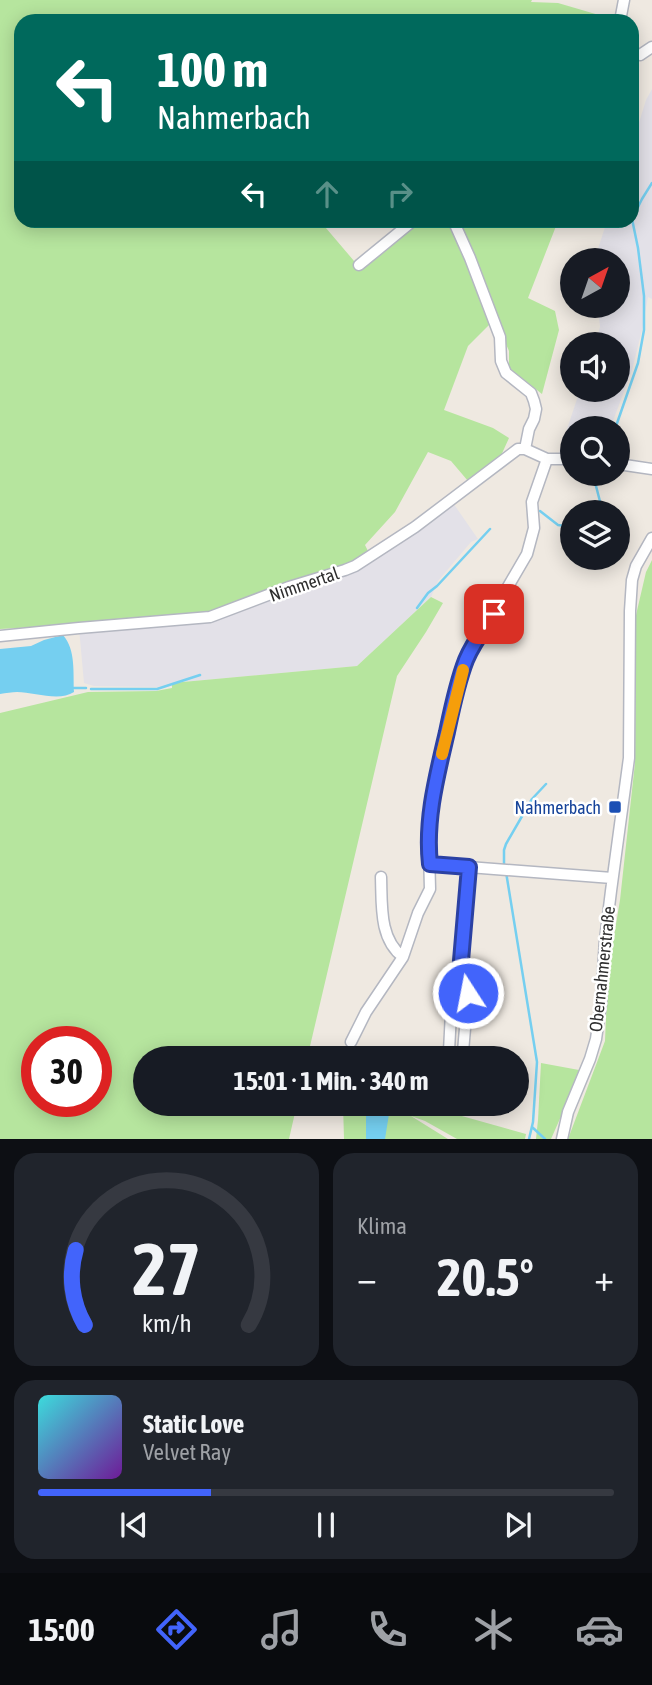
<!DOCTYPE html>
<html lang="de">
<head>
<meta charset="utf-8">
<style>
  :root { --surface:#171b24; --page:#20242c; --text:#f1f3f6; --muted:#9ea1a6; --line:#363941; --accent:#4264fb }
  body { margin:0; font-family:"Asap Condensed",sans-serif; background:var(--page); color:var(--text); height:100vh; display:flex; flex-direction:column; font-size:26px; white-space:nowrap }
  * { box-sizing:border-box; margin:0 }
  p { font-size:23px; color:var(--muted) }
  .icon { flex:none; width:38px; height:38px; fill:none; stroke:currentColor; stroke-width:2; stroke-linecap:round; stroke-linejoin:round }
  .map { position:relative; height:1139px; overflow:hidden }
  .details { display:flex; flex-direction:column; gap:14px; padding:14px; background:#0d0f14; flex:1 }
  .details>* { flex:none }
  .top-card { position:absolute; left:14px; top:14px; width:625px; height:214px; border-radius:21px; box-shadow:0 4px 18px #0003; background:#00695c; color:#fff; overflow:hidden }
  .needle { width:46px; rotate:40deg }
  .buttons { position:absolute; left:560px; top:248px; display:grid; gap:14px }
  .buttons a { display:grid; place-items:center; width:70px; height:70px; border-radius:50%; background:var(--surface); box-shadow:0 4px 18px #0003; font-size:35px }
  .speed { position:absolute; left:21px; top:1026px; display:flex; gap:14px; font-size:35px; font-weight:700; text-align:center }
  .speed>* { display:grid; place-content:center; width:91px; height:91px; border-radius:50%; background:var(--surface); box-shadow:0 4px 18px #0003; line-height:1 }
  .speed .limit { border:10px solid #d22; background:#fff; color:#111 }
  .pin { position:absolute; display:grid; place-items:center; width:60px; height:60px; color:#fff; margin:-30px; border-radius:14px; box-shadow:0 4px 10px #0006 }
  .me { position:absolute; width:77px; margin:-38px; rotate:349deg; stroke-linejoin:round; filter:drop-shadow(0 0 5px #0008) }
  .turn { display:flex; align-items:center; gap:24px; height:147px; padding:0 28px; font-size:32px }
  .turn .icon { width:91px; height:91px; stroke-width:2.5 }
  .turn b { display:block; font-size:49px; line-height:60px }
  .lanes { display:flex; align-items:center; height:66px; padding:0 28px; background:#0003; justify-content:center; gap:35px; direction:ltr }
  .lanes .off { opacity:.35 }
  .big { font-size:52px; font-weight:700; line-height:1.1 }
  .details .card { flex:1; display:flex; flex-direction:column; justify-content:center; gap:10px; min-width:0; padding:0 24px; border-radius:21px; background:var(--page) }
  .details .dial { align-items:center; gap:0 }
  .dial svg { height:182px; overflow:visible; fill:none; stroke:var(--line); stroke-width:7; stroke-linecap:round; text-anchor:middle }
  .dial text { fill:var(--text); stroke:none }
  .song { display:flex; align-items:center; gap:21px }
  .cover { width:84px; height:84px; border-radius:10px; background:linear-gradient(135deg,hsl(180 70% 55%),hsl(280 70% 35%)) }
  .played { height:7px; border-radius:4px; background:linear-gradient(90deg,var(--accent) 30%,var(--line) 30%) }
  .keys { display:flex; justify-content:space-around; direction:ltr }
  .heat { display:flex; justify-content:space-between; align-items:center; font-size:38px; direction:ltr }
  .details .tiles { flex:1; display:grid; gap:14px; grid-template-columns:1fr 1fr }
  .card:last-child { grid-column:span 2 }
  .trip { position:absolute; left:133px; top:1046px; width:396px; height:70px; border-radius:35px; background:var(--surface); box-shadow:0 4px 18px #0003; font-weight:700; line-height:70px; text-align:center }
  .tab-bar { display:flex; height:112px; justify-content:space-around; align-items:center; background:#090b0e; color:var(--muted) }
  .tab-bar .icon { width:49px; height:49px }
  .tab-bar .on { color:var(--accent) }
  .tab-bar b { font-size:32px; color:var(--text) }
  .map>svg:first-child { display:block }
  .industrial { fill:#e3e1e8 }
  .green { fill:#b6e59e; fill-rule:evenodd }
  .water { fill:#75cff0 }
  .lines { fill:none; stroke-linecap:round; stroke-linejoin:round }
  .stream { stroke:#75cff0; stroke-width:2.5 }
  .minor-casing { stroke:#b4b7c1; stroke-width:13 }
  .minor { stroke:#fff; stroke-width:10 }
  .route-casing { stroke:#2b41a3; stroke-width:18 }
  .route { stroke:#4264fb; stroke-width:12 }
  .slow { stroke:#f59e0b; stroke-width:12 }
  .transit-dot { fill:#1a4fb4; stroke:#fff; stroke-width:2.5 }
  .labels { text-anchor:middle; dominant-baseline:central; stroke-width:5; stroke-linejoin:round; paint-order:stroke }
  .street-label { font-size:18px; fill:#2e2e2e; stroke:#fff }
  .transit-label { font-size:18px; fill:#164399; stroke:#fff; text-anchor:end }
</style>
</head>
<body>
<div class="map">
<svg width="652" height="1139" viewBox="0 0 652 1139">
  <rect width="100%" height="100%" fill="#efe9e1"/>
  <path class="industrial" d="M652,89V299L648,297L642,330L632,370L610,429H572V454L559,453L580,390H618V345H595L600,327L598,306H618V261H594L607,221L632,220V145L646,100Z
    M451,500L478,539L471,542L438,581L431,597L357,666L172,683L158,687L94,686L84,683L79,628L355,566Z"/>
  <path class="green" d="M0,0H532L531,2L558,3L616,20L21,21V220L320,221L360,268L417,221H558L528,298L555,311L559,330L542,394L509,368V351L495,319L468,346L444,410L493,428L509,438L499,460L468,481L451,461L428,452L395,512L365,545L370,555L210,617L0,629Z
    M652,560V1139H568L605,1041L608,972L620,900L635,763L636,615L646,572Z
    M431,597L443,603L426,632L397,676L307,1059H145V1104H297L289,1139H0V713L88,692L156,691L172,688V683L357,666ZM96,1041V1101H37V1041Z
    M541,1063L579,1070L574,1087L551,1139H536L538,1120Z
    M343,1104H419L526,1134L525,1139H457L425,1121L411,1116L448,1139H344Z"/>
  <path class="water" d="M63,635C76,650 73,673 74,692C59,702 34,692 17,692C12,692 6,693 0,694V649L31,646L44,640Z
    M368,1104L386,1105L389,1114L385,1139H366V1110Z"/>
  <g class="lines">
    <path class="stream" d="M615,429L638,363L644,330V296L638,248L632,219L642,199L652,183
      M595,474L596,486L603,513
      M540,511L558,525L572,527
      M417,608L428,593L437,586L490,529
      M74,688H86
      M91,689H157L200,675
      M504,866V850L506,844L532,799L546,784
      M506,872L537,1062L533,1122L529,1139
      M532,1127L545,1139"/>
    <g class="minor-casing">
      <path id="minor" d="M620,21L624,0
        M632,53L640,55L652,47
        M453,220L470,258L500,337L501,361L506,373L531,393L534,401L536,409L534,419L529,429L525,449
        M359,265L414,220
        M618,464L652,469
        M0,636L79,628L210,617L289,587L345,570L355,566L415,527L518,449H525L547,459H572
        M430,864L612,878
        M381,877C382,905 379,939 403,957
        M459,984L468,993L463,1052L461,1057L456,1058L450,1056L449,1051L452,993L459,984L469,867
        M351,1042L366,1012L403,957L418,913L430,889L429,852L433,796L456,690L467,657L527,554L534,528L532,502L547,459
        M562,1139L568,1112L590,1059L596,1039L601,1004L605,940L611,891L629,758L630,611L632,580L636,566L652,538"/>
    </g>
    <use href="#minor" class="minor"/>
  </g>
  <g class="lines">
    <g class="route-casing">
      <path id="route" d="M468,993L459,984L469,867L430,864C425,820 437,775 447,732C452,708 457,683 466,660C473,643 484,629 494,614"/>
    </g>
    <use href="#route" class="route"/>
    <path class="slow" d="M442,754L463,670"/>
  </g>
  <rect class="transit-dot" x="608" y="800" width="14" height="14" rx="3.5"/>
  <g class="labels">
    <g class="street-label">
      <text transform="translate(304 584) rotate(-19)">Nimmertal</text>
      <text transform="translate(602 969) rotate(-84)">Obernahmerstraße</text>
    </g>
    <g class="transit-label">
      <text x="601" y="807">Nahmerbach</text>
    </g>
  </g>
</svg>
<div class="buttons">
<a><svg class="needle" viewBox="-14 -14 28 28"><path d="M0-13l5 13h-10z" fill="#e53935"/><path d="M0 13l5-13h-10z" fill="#9ea1a6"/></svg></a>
<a><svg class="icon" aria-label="sound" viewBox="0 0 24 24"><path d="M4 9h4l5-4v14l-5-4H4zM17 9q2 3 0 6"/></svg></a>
<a><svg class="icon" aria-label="search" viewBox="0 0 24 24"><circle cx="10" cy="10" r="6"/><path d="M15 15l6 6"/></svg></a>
<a><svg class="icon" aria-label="layers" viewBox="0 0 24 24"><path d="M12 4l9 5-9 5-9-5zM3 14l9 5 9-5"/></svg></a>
</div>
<div class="speed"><div class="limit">30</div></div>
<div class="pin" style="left:494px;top:614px;background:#d93025"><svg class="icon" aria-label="arrive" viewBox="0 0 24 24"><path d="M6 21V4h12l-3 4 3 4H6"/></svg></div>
<svg class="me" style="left:468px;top:993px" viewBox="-20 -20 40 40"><circle r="17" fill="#4264fb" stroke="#fff" stroke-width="3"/><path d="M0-11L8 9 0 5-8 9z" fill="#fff"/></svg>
<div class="trip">15:01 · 1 Min. · 340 m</div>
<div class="top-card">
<div class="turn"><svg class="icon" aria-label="left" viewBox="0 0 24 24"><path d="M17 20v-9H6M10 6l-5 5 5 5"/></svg><div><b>100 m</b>Nahmerbach</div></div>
<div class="lanes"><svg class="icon" aria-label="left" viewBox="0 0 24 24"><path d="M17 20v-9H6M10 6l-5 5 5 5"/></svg><svg class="icon off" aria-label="ahead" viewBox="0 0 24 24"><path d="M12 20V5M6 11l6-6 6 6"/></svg><svg class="icon off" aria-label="right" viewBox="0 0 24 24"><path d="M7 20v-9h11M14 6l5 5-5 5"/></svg></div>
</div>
</div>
<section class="details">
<div class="tiles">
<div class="card dial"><svg viewBox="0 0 100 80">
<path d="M14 69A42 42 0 1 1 86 69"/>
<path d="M14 69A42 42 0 0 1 10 36" stroke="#4264fb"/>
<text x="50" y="56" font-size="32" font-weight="700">27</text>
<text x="50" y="72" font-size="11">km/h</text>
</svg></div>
<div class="card"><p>Klima</p>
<div class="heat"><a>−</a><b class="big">20.5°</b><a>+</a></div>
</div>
<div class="card">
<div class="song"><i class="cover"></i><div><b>Static Love</b><p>Velvet Ray</p></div></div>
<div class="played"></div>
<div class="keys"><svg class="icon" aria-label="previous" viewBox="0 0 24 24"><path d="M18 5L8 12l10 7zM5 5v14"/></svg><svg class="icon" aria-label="pause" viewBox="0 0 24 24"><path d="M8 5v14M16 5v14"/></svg><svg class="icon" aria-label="next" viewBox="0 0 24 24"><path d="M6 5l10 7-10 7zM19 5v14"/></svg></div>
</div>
</div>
</section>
<nav class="tab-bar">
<b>15:00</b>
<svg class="icon on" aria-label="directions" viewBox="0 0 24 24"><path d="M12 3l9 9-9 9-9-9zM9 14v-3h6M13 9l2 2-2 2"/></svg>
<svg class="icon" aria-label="music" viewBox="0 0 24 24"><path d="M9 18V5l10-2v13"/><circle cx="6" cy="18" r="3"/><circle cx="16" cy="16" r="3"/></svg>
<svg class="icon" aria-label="phone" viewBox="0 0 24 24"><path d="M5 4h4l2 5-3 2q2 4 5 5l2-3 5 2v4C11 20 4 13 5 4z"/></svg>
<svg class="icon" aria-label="climate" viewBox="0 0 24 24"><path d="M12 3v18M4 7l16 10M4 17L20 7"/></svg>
<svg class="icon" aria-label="car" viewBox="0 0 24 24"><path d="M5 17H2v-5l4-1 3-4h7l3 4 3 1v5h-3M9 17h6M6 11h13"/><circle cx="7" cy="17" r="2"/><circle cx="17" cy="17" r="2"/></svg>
</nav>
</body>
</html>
